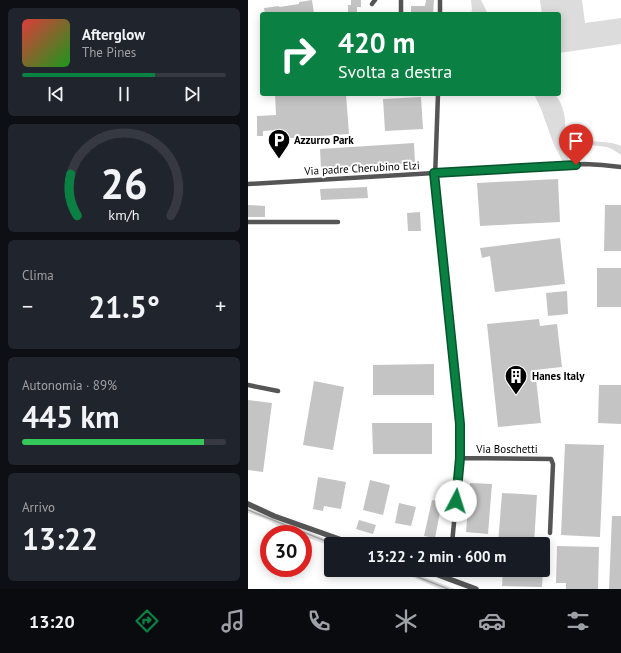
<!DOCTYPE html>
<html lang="it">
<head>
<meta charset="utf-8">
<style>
  :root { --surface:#171b24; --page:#20242c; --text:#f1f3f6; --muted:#9ea1a6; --line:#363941; --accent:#0b8043 }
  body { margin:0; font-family:"PT Sans",sans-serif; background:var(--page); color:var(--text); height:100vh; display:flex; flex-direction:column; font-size:15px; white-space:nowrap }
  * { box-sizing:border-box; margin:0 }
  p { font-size:13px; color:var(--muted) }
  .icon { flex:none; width:22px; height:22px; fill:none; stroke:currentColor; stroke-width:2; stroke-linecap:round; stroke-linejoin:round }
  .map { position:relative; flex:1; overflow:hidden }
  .drawer { display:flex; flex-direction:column; gap:8px; padding:8px; background:#0d0f14; width:248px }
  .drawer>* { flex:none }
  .top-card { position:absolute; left:12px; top:12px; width:301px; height:84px; border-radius:4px; box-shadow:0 2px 10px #0003; background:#0b8043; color:#fff; overflow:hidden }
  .speed { position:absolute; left:12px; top:525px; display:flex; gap:8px; font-size:20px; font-weight:700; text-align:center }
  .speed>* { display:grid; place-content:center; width:52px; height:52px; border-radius:50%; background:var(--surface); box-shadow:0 2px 10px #0003; line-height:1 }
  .speed .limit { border:6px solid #d22; background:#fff; color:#111 }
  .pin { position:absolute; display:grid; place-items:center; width:34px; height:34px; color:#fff; margin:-41px -17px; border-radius:50% 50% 50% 0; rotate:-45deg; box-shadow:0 0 4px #0007 }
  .pin .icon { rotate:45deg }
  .me { position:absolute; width:44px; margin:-22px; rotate:5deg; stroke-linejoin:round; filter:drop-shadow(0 0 3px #0008) }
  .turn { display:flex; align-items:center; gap:14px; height:84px; padding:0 12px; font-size:18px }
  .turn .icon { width:52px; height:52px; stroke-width:2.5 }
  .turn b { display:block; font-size:28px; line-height:34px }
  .big { font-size:30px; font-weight:700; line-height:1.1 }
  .drawer .card { flex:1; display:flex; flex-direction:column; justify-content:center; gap:6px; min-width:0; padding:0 14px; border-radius:6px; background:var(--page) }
  .drawer .dial { align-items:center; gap:0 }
  .dial svg { height:104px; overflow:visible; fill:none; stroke:var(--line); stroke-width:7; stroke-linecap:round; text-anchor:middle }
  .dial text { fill:var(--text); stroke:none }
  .song { display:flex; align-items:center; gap:12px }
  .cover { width:48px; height:48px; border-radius:6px; background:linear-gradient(135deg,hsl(0 70% 55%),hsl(120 70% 35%)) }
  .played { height:4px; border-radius:2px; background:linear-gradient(90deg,var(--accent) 65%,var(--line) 65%) }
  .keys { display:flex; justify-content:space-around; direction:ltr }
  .heat { display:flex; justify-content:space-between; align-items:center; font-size:22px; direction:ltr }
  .charge { height:6px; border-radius:3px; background:linear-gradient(90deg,#34c759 89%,var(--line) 0) }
  .trip { position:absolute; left:76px; top:537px; width:226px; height:40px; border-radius:4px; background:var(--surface); box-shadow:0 2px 10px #0003; font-weight:700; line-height:40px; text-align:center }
  .tab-bar { display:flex; height:64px; justify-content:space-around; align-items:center; background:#090b0e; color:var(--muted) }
  .tab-bar .icon { width:28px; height:28px }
  .tab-bar .current { color:var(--accent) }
  .tab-bar b { font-size:18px; color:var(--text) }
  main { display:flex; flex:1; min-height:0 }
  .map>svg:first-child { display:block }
  .green { fill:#dcdcdc }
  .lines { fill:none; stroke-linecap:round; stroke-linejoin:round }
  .stream { stroke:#a3a3a3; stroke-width:1.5 }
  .building { fill:#c4c4c4 }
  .minor { stroke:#555; stroke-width:4.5 }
  .tertiary { stroke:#555; stroke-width:5.5 }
  .route-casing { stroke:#07532c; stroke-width:10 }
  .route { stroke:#0b8043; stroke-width:7 }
  .labels { text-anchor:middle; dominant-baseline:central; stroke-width:4; stroke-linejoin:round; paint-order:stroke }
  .poi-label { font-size:11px; font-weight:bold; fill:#000; stroke:#fff; text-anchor:start }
  .street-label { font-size:11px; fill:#000; stroke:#fff }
</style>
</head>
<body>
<main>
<section class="drawer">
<div class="card">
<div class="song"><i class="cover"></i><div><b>Afterglow</b><p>The Pines</p></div></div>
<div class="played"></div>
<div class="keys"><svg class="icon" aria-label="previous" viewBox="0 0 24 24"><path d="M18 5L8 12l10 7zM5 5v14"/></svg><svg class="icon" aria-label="pause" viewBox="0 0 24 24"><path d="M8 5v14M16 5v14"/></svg><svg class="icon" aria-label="next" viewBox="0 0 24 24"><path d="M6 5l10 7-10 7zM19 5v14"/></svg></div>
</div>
<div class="card dial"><svg viewBox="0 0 100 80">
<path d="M14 69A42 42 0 1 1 86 69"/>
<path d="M14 69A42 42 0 0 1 9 37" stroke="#0b8043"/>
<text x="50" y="56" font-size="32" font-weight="700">26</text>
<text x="50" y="72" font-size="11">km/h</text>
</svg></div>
<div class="card"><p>Clima</p>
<div class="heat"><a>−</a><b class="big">21.5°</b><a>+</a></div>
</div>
<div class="card"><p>Autonomia · 89%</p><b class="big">445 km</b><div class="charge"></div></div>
<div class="card"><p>Arrivo</p><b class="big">13:22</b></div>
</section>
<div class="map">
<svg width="373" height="589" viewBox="0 0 373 589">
  <rect width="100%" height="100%" fill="#fff"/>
  <path class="green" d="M223,0H233L240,14H223L224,9Z
    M292,0H334L337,23L373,18V44L311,53V14H294Z
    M286,94H307C313,102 316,110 317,120C317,124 317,129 319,132C328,146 358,138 373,146V155L364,149L359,147L334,144L323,148L320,158L321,162H315L306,145L293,109Z
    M0,507L91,544H83V546L55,536V534C42,534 30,525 19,520C13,517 6,515 0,513Z
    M148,570H158L207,589H192Z"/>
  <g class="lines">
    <path class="stream" d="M0,510L85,544
      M152,570L200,589"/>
  </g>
  <path class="building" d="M64,0L66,14H17L16,8L31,6V7L51,4V2Z
    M103,0H113V7H109V13H100V5H103Z
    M178,0H186L185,14H163V6H177Z
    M27,94H98L101,134L30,139L29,130L15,131V136H9V116L28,115Z
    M173,97L175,129L137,131L135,99Z
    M166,143L167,163L73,169L72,149Z
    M310,179L312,222L232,226L229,183Z
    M119,187L120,198L73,200L72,189Z
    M0,205L17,206V217H0Z
    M357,205H373V251H356Z
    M172,212L173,231H160L159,213Z
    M312,238L317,284L247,292L242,256L234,258L232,248Z
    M349,268H373V307H349Z
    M319,291L320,314L300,316L298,293Z
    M291,319L292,326L309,324L314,367L287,370L293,423L250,427L239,324Z
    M186,364V395H125V365Z
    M66,381L96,387L85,450L55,445Z
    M351,385H373V424L350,423Z
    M0,400L24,403L15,472L0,470Z
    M124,423H184V454H125Z
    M317,444L356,445L352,537L313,535Z
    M70,477L98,482L93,509L76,506L75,511L65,509Z
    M122,480L142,485L135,515L115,510Z
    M222,483L244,484L240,534L218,532Z
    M254,493L289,495L286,544H250Z
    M184,500L194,502L187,538L176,536Z
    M151,503L168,507L163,526L147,523Z
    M364,516H373V589H361Z
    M111,520L128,525L125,534L108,529Z
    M309,546L351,547L350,589H318V583H308Z
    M255,570H295L294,587L254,586Z"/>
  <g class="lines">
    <path class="minor" d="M153,0V14
      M124,4L127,0
      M192,14V0
      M190,94L187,178L212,424V458L204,544
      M0,184L337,164L354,165L373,167
      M0,222H90
      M0,385L30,391
      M212,458L303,459L305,464L302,533
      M201,579L202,570"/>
    <path class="tertiary" d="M0,504L26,516L105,544
      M177,570L228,589"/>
  </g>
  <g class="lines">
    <g class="route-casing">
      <path id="route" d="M208,501L212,458V424L186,173L328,165"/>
    </g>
    <use href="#route" class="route"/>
  </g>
  <defs>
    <g id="parking-pin" transform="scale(1.15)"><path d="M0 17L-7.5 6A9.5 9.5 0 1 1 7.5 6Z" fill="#000" stroke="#fff"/><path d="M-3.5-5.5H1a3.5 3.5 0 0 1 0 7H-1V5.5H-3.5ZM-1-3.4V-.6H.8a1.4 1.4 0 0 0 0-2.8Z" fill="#fff"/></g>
    <g id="building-pin" transform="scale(1.15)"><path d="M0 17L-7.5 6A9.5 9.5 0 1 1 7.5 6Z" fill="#000" stroke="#fff"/><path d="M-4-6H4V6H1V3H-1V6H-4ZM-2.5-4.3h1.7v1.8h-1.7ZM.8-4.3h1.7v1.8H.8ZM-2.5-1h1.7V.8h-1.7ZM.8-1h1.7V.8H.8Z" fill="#fff"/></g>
  </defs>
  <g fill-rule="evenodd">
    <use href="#parking-pin" x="31" y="140"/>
    <use href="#building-pin" x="268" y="376"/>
  </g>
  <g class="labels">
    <g class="poi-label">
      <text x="46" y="140">Azzurro Park</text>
      <text x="284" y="376">Hanes Italy</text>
    </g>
    <g class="street-label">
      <text transform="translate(114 168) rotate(-3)">Via padre Cherubino Elzi</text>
      <text x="259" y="449">Via Boschetti</text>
    </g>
  </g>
</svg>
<div class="speed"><div class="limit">30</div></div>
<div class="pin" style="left:328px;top:165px;background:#d93025"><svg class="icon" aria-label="arrive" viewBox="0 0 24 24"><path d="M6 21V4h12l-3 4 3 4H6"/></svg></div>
<svg class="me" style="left:208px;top:501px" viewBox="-20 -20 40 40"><circle r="19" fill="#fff"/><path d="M0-13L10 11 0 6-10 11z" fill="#0b8043"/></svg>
<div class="trip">13:22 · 2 min · 600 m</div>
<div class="top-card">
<div class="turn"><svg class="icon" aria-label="right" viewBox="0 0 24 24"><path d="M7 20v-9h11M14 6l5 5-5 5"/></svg><div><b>420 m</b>Svolta a destra</div></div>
</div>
</div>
</main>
<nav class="tab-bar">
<b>13:20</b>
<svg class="icon current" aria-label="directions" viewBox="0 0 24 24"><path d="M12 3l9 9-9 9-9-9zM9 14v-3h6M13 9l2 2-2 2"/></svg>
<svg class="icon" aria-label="music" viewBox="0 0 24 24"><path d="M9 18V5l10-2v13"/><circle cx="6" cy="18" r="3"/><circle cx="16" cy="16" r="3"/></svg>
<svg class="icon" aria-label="phone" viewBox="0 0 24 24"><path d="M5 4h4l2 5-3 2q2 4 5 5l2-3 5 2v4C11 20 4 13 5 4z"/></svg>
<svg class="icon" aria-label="climate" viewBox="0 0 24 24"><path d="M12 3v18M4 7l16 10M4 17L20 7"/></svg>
<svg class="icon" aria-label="car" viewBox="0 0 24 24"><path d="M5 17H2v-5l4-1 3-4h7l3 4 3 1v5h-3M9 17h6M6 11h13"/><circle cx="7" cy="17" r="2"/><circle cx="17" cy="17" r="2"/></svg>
<svg class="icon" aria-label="filters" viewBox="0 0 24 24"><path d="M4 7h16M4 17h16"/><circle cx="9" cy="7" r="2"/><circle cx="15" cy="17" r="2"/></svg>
</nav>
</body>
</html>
